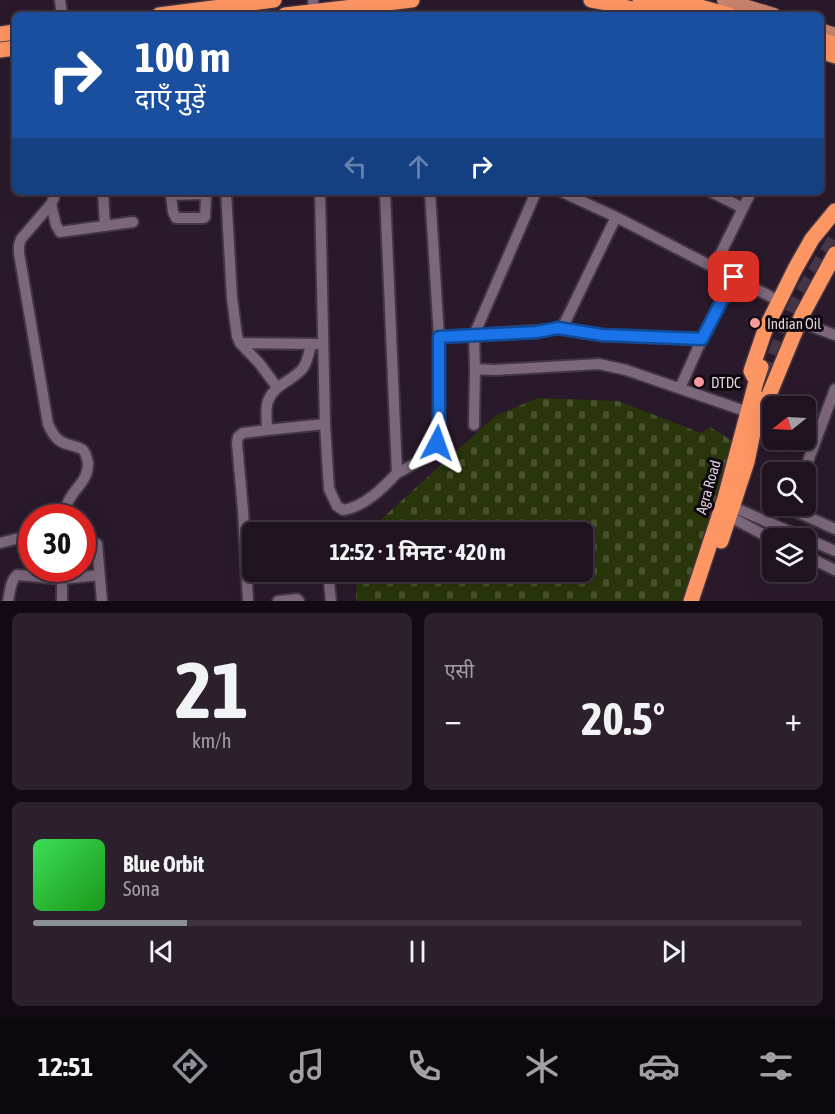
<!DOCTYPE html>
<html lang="hi">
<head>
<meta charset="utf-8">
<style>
  :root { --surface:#201320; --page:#2d202d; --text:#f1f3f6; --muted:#a29ea5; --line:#3d323e; --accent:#8c9099 }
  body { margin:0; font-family:"Asap Condensed","Noto Sans Devanagari",sans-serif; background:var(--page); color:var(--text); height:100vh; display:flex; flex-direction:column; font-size:22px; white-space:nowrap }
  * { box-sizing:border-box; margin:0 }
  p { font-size:20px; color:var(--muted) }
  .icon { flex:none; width:33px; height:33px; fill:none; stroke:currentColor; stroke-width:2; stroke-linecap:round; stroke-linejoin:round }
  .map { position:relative; height:601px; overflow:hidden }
  .side { display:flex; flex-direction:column; gap:12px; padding:12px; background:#120a12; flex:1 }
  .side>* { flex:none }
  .top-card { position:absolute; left:12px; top:12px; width:812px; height:183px; border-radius:9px; box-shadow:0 6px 24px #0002,0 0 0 2px var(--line); background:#1a4fa0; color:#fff; overflow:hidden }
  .needle { width:39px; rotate:252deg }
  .buttons { position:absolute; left:762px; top:396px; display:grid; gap:12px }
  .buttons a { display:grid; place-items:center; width:54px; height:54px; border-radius:9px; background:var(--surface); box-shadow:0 6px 24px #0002,0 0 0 2px var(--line); font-size:30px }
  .speed { position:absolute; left:18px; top:504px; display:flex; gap:12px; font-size:30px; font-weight:700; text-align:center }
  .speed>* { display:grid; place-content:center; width:78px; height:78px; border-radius:50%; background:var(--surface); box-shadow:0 6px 24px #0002,0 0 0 2px var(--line); line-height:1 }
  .speed .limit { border:9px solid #d22; background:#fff; color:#111 }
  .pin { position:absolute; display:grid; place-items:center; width:51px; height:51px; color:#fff; margin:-26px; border-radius:12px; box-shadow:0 3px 9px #0006 }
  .me { position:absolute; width:66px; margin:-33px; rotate:4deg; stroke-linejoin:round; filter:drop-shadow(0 0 4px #0008) }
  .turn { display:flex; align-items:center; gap:21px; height:126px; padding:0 24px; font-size:27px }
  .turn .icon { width:78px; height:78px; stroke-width:2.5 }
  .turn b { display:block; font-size:42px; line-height:51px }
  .lanes { display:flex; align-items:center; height:57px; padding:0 24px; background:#0003; justify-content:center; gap:30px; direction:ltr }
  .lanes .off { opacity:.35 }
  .big { font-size:45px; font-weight:700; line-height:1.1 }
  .side .tile { flex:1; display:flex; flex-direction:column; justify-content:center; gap:9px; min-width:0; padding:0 21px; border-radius:9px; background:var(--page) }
  .side .dial { align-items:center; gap:0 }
  .dial b { font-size:78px; line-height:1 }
  .song { display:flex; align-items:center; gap:18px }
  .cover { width:72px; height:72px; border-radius:9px; background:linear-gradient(135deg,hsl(130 70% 55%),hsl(120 70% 35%)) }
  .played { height:6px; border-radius:3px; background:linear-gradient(90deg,var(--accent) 20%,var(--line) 20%) }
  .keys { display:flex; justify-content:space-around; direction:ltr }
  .heat { display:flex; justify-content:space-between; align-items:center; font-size:33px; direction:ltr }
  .side .tiles { flex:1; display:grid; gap:12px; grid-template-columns:1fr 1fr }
  .tile:last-child { grid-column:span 2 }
  .trip { position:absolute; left:242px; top:522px; width:351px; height:60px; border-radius:9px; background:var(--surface); box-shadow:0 6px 24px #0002,0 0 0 2px var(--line); font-weight:700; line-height:60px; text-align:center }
  .menu { display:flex; height:96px; justify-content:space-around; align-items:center; background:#0d080d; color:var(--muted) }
  .menu .icon { width:42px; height:42px }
  .menu .selected { color:var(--accent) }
  .menu b { font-size:27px; color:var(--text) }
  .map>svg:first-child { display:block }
  .cemetery { fill:url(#cemetery-stones) }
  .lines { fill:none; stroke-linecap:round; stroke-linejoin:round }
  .highway-tunnel { stroke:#453545; stroke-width:15; stroke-dasharray:15 8; stroke-linecap:butt }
  .minor-casing { stroke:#433643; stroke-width:14 }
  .major-casing { stroke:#433643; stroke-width:16 }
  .highway-casing { stroke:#433643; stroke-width:18 }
  .minor { stroke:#7c677b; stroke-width:10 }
  .major { stroke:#c9836d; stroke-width:14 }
  .highway { stroke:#fd9663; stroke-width:15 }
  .route-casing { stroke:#114b97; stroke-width:15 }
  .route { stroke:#1a73e8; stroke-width:10 }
  .poi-dot { fill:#f59b9d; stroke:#0e070e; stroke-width:2 }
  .labels { text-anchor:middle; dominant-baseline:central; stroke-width:6; stroke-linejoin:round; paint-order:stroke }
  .poi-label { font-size:15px; fill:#dfd3de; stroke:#0e070e; text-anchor:start }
  .street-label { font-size:15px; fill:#dfd3de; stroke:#0e070e }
</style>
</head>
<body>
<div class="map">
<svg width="835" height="601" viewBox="0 0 835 601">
  <defs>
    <pattern id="cemetery-stones" width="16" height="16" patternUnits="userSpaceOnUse" patternTransform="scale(1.5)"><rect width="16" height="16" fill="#29360b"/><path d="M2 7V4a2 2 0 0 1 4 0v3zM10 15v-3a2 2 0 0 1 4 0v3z" fill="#48522e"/></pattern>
  </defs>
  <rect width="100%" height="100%" fill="#2a192a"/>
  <path class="cemetery" d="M538,398L618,401L701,433L710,427L734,442L682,601H356L357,572H582V532H367L495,416Z"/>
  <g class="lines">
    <path class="highway-tunnel" d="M760,399C770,371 778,343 791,316C803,289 820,264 835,239"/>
    <g class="minor-casing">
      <path id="minor" d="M60,0L62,15
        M313,0L314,15
        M54,192V198L51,204L21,239L19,245V253L48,424C53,435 57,442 70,445C74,446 79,447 83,450C86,453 87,459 88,463C88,481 77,485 69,500C66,505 65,511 64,518
        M103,192L105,226
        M171,192V195L173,212L176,218H203L205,217L206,198L203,194L171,195
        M226,192L232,298L237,336L240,343L259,363L277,387
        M320,192L325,424L329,489L337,506L343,510C364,507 383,488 397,473L385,192
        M536,192L474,335L475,369L494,370L599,364L626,370L748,412
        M562,192L616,217L779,301
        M711,192L743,208
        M51,204L56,225L60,232L133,222
        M714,267L751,192
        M808,325L835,335
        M558,328L601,335L702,339
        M439,337L549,330L558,328L564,324L568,316L616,217
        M240,343L318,344
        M680,388L702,339L733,277
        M474,425L475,369
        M267,430L325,424
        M804,472L835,389
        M397,473C414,464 433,457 439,437V337L430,192
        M726,504L835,551
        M790,509L835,529
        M725,514L772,539
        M0,543L32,535
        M97,544L102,601
        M806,556L835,570
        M328,572L331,601
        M8,601C10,593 10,581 17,575L62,579L99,575
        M62,601V568
        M248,601L243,510L237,443L238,437L243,433L267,430C267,421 265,409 268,401C274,384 293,381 303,368C308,361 309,352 311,344
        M278,601L297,599L299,601"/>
    </g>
    <g class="major-casing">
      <path id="major" d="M724,0L774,15
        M820,30L835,35"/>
    </g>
    <g class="highway-casing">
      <path id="highway" d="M591,0L608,3L656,15
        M640,0L687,13
        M675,0L729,15
        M159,15L274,0
        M285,15L412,0
        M0,34L15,32
        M820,40L835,44
        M0,50L15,48
        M820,51L835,56
        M754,377L751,371L765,330L795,269L812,239L835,211
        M762,412L802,315L835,254
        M721,541L747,462L760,399
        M691,601L725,498L756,382L761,367"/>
    </g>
    <use href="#minor" class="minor"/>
    <use href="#major" class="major"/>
    <use href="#highway" class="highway"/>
  </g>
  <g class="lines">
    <g class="route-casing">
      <path id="route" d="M437,443L439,437V337L537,332L558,328L602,335L702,339L734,277"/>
    </g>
    <use href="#route" class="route"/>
  </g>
  <g class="poi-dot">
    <circle cx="755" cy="323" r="6"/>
    <circle cx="699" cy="382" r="6"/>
  </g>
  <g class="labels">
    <g class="poi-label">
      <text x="767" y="323">Indian Oil</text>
      <text x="711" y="382">DTDC</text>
    </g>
    <g class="street-label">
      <text transform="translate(708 487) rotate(-74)">Agra Road</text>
    </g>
  </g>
</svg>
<div class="buttons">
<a><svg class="needle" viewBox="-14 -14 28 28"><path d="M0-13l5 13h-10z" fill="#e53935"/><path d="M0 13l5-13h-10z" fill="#a29ea5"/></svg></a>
<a><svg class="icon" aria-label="search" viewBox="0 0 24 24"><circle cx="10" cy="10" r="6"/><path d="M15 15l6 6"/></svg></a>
<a><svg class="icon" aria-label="layers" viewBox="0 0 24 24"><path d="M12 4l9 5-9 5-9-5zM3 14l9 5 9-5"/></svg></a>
</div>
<div class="speed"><div class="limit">30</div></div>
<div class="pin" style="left:734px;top:277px;background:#d93025"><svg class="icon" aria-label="arrive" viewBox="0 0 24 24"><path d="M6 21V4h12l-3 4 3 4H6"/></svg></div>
<svg class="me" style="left:437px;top:443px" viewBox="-20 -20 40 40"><path d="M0-17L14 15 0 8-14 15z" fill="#1a73e8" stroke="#fff" stroke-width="4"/></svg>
<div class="trip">12:52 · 1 मिनट · 420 m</div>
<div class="top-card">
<div class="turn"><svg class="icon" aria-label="right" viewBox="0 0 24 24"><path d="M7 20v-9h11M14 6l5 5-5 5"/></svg><div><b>100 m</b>दाएँ मुड़ें</div></div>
<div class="lanes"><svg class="icon off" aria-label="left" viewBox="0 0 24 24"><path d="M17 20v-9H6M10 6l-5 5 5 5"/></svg><svg class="icon off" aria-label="ahead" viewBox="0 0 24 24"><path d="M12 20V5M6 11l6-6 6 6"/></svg><svg class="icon" aria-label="right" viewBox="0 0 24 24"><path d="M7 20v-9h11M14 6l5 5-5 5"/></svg></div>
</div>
</div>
<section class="side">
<div class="tiles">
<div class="tile dial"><b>21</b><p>km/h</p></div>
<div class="tile"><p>एसी</p>
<div class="heat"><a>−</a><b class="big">20.5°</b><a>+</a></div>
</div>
<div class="tile">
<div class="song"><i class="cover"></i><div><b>Blue Orbit</b><p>Sona</p></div></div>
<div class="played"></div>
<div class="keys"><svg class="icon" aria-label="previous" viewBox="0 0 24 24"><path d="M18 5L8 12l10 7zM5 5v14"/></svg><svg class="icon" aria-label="pause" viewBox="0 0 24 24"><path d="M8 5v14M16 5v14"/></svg><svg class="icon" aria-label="next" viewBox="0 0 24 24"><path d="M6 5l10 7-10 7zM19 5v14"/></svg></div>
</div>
</div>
</section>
<nav class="menu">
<b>12:51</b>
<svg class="icon selected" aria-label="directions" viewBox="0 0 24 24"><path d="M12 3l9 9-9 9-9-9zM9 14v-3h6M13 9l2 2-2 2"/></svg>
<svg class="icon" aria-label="music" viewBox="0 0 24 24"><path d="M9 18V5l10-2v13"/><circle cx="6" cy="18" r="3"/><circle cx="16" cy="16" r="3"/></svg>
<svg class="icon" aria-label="phone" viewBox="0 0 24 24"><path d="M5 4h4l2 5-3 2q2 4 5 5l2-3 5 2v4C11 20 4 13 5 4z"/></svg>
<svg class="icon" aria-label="climate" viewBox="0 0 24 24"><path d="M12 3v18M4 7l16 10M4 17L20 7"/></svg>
<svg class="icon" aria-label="car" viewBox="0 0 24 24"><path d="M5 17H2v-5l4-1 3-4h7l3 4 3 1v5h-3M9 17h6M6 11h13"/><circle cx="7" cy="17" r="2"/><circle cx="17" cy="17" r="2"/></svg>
<svg class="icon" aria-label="filters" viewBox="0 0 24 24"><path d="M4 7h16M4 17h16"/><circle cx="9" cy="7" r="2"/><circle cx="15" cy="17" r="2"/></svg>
</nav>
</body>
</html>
